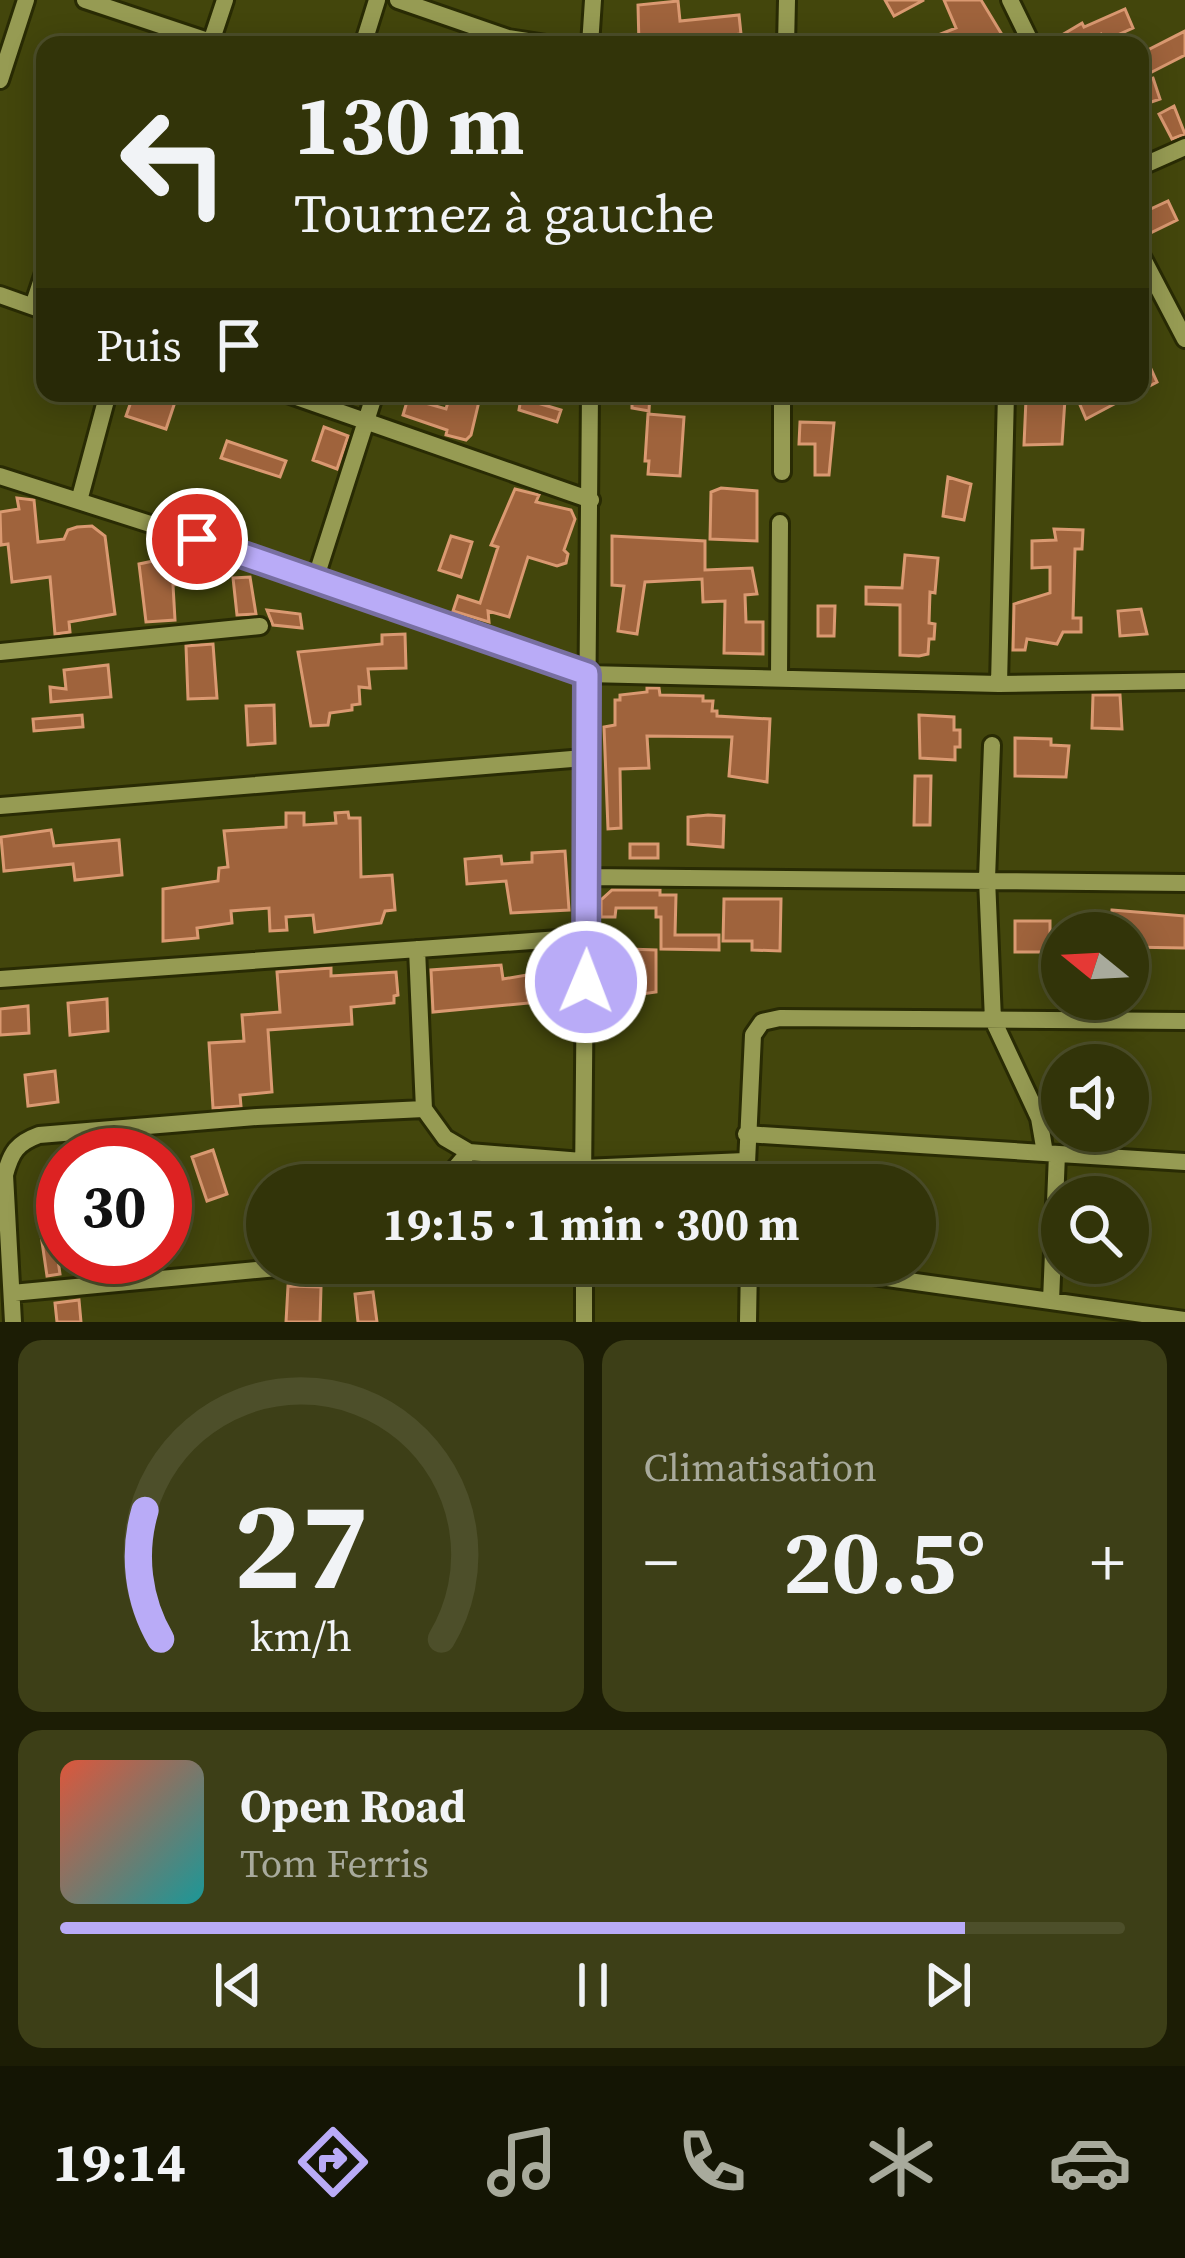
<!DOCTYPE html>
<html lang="fr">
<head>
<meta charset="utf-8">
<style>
  :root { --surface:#323409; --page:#3d3f17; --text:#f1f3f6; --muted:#a8aa9c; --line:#4d4f2a; --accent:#b9abf7 }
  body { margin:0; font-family:"Source Serif 4",serif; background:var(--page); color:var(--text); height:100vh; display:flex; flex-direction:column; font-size:45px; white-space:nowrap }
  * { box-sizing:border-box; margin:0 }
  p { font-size:39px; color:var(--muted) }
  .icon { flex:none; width:66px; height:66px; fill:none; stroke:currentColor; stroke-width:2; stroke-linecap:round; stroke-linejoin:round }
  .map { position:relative; height:1322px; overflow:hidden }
  .details { display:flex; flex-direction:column; gap:18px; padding:18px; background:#1c1d05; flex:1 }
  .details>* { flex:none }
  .banner { position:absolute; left:36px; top:36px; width:1113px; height:366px; border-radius:24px; box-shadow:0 6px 30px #0003,0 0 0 3px var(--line); background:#323409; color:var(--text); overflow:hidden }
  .needle { width:78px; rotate:288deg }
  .tools { position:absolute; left:1041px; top:912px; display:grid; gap:24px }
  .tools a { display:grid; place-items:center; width:108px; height:108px; border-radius:50%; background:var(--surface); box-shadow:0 6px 30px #0003,0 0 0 3px var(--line); font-size:60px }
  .speed { position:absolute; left:36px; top:1128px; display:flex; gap:24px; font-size:60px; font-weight:700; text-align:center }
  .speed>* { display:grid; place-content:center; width:156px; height:156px; border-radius:50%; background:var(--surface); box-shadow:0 6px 30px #0003,0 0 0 3px var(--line); line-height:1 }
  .speed .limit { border:18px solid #d22; background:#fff; color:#111 }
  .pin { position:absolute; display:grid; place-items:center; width:102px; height:102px; color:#fff; margin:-51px; border:6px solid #fff; border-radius:50%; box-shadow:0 3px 12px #0007 }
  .me { position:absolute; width:132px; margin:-66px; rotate:1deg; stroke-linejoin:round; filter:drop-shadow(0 0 9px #0008) }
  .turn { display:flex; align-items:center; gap:42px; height:252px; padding:0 60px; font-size:54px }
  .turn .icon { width:156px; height:156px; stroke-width:2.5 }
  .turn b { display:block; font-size:84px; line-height:102px }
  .then { display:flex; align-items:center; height:114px; padding:0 60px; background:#0003; gap:24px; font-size:45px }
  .big { font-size:90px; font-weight:700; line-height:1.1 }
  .details .widget { flex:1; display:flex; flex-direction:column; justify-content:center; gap:18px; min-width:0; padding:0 42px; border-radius:24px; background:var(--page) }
  .details .dial { align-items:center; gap:0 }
  .dial svg { height:312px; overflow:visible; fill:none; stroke:var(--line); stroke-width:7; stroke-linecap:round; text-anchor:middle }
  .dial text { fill:var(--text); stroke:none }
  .song { display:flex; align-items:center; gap:36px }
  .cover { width:144px; height:144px; border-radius:18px; background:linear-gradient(135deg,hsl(10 70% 55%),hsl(180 70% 35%)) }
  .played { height:12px; border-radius:6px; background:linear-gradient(90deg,var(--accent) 85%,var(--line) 85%) }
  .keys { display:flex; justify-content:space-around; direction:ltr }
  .heat { display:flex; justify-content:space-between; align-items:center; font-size:66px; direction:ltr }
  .details .tiles { flex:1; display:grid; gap:18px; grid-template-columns:1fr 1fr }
  .widget:last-child { grid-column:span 2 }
  .trip { position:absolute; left:246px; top:1164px; width:690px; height:120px; border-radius:60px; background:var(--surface); box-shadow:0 6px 30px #0003,0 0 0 3px var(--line); font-weight:700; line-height:120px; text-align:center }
  .tabs { display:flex; height:192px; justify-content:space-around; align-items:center; background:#141504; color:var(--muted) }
  .tabs .icon { width:84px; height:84px }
  .tabs .active { color:var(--accent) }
  .tabs b { font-size:54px; color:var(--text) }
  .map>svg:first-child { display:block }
  .building { fill:#9f633c; stroke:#da9971; stroke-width:3 }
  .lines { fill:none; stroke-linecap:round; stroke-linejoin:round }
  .minor-casing { stroke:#292b04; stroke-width:22 }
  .minor { stroke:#969b53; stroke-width:16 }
  .route-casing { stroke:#786fa1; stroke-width:30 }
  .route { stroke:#b9abf7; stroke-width:21 }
</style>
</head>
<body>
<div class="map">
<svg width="1185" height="1322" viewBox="0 0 1185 1322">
  <rect width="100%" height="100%" fill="#43460c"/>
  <path class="building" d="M885,0H924L894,16Z
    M944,0H981L1004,38L990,45H913L956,28Z
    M678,1L680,21L739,15L741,34L639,45L638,5Z
    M1125,9L1133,28L1104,41L1101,34L1080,45H1045L1082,23L1084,27Z
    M1185,31V55L1148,74L1140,54Z
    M1153,78L1160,99L1140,106V82Z
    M1174,106L1185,134L1172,139L1159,114Z
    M1168,201L1177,220L1140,238V214Z
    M1140,345L1157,382L1140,391Z
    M134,393H178L166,429L126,416Z
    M457,393H481L471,435L466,440L446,435L447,430L403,415L408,398L446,409L450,395Z
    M632,393H650L649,411L632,408Z
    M1075,393H1135L1086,419Z
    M521,398L561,410L557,422L519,410Z
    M1026,399H1065L1062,444L1024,445Z
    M648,414L684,417L680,476L648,474L649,461H645Z
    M800,422L834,423L829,475H815V444H799Z
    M324,427L348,436L337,469L313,460Z
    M227,441L286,461L280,477L221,458Z
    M948,477L971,484L964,520L943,516Z
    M721,488L757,491V541L710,539L711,492Z
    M515,489L539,495L536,502L571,510L575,519L564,550L568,554L566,563L557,566L528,557L509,617L488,611L489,622L453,611L458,596L480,603L498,547L491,545Z
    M17,498L34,500L38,542L64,539L68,530L77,527L92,526L105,536L115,614L69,622L70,632L55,634L50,577L12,582L8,544L1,545L0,512L19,509Z
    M1054,529L1083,530L1082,549H1075L1073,618H1081V632H1063L1057,644L1027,639L1025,650H1013L1014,604L1050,593V567L1032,568V541L1056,540Z
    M451,536L472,542L461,577L439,570Z
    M612,536L705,541V570L752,568L757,594L745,595L746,622H763V654L724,653L725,601L703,602L702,579L645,582L637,634L618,631L624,586L612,585Z
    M186,554L187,567L205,568L206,581L173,585L175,620L146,622L139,564Z
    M905,555L938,558L935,593L930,592L929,623L935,624L934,639H929L928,654L919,656L900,655V605L866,604V587L902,588Z
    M250,577L256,614L237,615L233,578Z
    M818,606H835L834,636H818Z
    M1141,609L1147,634L1120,636L1118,611Z
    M267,610L300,614L302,628L273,625Z
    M405,634L406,668L368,669L370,688L359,687L360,704L352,705V710L330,713L328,725L311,726L298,652L382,644V635Z
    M213,644L217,698L188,699L186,646Z
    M108,665L111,697L51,702L50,687L66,689L64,670Z
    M647,688H659L660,695L703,696V701H713L712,711H717V716L770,719L767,782L729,776L732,737L647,736L649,768L620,769L621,828L608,829L604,727L615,725V700H620V695L647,692Z
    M1093,695H1120L1122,729L1092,728Z
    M274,705L275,743L248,745L246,706Z
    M82,715L83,727L34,731L33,719Z
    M919,715L954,717V730H960V747H955V760L920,758Z
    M1015,738L1051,739V745L1069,746L1066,777L1015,776Z
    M915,776H931L930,825H914Z
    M348,812L349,818H360L361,877L392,875L395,910L385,911L381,923L315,932L313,915L286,917L287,930L270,931L269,908L231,911L232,923L197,928L198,938L163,941V889L218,881L219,868L228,867L224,831L286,827V813H304V825L336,823L335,813Z
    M708,815L724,816L723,847L688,844V817Z
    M51,830L54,846L119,840L122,875L75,880L73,864L4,871L1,837Z
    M630,844H658V858H630Z
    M565,851L569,910L511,913L506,881L467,884L465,859L501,856L502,864L532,862V853Z
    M612,890H660V895H676L675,935H719V950L661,949V917H656V908H616L615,917H601V900Z
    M724,899H781L780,951L752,950V941H723Z
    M1112,910L1185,916V948L1128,947V933H1111Z
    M1015,921H1050V952H1015Z
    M600,948L656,950V992L635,995L613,984V992H600Z
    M501,965L503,979L550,971L551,983H559L561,1000L433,1012L431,970Z
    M331,968V976L396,972L398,995L394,996V1003L351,1007L352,1024L268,1030L272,1092L240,1095L241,1106L213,1108L209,1043L244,1041L242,1015L280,1012L277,972Z
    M107,999L108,1031L70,1035L68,1003Z
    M28,1006L29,1033L0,1035V1009Z
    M55,1071L58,1102L28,1106L25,1075Z
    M213,1150L227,1194L207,1201L192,1157Z
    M53,1226L60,1274L47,1276L40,1228Z
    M288,1286L321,1287L320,1322H286Z
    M373,1292L377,1322H358L355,1294Z
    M79,1300L81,1322H57L55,1303Z"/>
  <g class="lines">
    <g class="minor-casing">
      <path id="minor" d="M85,0L211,42
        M398,0L508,38L553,45
        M1010,0L1032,45
        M210,45L225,0
        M363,45L377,0
        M590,45L593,0
        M786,45L787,0
        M0,80L26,0
        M1140,167L1185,147
        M1140,253L1185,339
        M0,295L45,311
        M33,306L45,270
        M285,393L591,500
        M782,472V393
        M0,476L316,577L587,674L999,684L1185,681
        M79,501L108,393
        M316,577L375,393
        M0,652L260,626
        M779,677L780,523
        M999,684L1006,393
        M992,745L987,879L993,1020L1039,1118L1045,1153
        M0,806L584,758
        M585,877L1185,883
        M417,949L424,1109L445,1138L469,1152L582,1161
        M0,979L587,937
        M746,1134L1185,1162
        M583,1168L745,1161
        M441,1185L469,1152
        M583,1185L590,393
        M746,1185L753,1035L762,1022L780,1018L1185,1021
        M781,1263L1185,1320
        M12,1293L330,1263
        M1051,1301L1057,1154
        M13,1322L5,1175C11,1152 17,1143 39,1135L257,1117L424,1109
        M584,1322V1263
        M748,1322L749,1263"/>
    </g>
    <use href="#minor" class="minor"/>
  </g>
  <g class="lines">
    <g class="route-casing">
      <path id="route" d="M197,539L587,674L586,982"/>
    </g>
    <use href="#route" class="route"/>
  </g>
</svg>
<div class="tools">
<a><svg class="needle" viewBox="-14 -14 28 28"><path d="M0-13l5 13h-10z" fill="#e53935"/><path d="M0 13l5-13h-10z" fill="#a8aa9c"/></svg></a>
<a><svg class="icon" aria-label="sound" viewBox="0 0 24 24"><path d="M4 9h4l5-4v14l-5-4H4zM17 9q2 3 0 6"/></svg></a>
<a><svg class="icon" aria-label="search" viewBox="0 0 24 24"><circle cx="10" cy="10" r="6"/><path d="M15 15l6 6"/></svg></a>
</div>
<div class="speed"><div class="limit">30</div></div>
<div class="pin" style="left:197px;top:539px;background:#d93025"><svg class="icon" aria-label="arrive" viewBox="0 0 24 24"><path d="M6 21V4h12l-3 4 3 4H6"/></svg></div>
<svg class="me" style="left:586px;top:982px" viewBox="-20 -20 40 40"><circle r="17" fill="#b9abf7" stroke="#fff" stroke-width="3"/><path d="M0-11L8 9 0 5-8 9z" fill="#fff"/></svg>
<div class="trip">19:15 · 1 min · 300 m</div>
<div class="banner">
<div class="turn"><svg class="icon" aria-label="left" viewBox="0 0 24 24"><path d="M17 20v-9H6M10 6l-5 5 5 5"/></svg><div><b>130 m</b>Tournez à gauche</div></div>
<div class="then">Puis<svg class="icon" aria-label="arrive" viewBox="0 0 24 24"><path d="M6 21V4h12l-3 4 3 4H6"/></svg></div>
</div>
</div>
<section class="details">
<div class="tiles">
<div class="widget dial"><svg viewBox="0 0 100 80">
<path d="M14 69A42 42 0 1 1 86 69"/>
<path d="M14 69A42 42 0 0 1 10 36" stroke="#b9abf7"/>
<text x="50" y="56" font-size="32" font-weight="700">27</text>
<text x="50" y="72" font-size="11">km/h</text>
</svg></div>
<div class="widget"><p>Climatisation</p>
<div class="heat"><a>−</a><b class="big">20.5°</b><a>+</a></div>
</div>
<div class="widget">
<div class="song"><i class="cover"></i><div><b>Open Road</b><p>Tom Ferris</p></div></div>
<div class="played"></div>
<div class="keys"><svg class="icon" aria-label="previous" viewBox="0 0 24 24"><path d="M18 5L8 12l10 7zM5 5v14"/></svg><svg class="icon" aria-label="pause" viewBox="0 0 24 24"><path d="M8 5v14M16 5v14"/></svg><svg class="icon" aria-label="next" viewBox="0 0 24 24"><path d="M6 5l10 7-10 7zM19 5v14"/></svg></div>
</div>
</div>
</section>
<nav class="tabs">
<b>19:14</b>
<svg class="icon active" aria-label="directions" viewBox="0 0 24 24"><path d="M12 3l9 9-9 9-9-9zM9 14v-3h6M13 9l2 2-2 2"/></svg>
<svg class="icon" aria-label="music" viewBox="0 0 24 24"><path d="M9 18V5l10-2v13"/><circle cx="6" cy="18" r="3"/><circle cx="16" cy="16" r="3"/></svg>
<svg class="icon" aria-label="phone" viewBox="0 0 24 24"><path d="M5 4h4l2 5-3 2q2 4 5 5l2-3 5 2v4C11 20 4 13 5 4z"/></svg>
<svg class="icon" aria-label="climate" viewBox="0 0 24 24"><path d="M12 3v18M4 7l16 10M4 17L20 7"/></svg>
<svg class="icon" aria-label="car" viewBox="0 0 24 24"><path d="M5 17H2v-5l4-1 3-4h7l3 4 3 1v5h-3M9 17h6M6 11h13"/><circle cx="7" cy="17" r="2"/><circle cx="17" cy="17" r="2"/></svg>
</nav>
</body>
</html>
